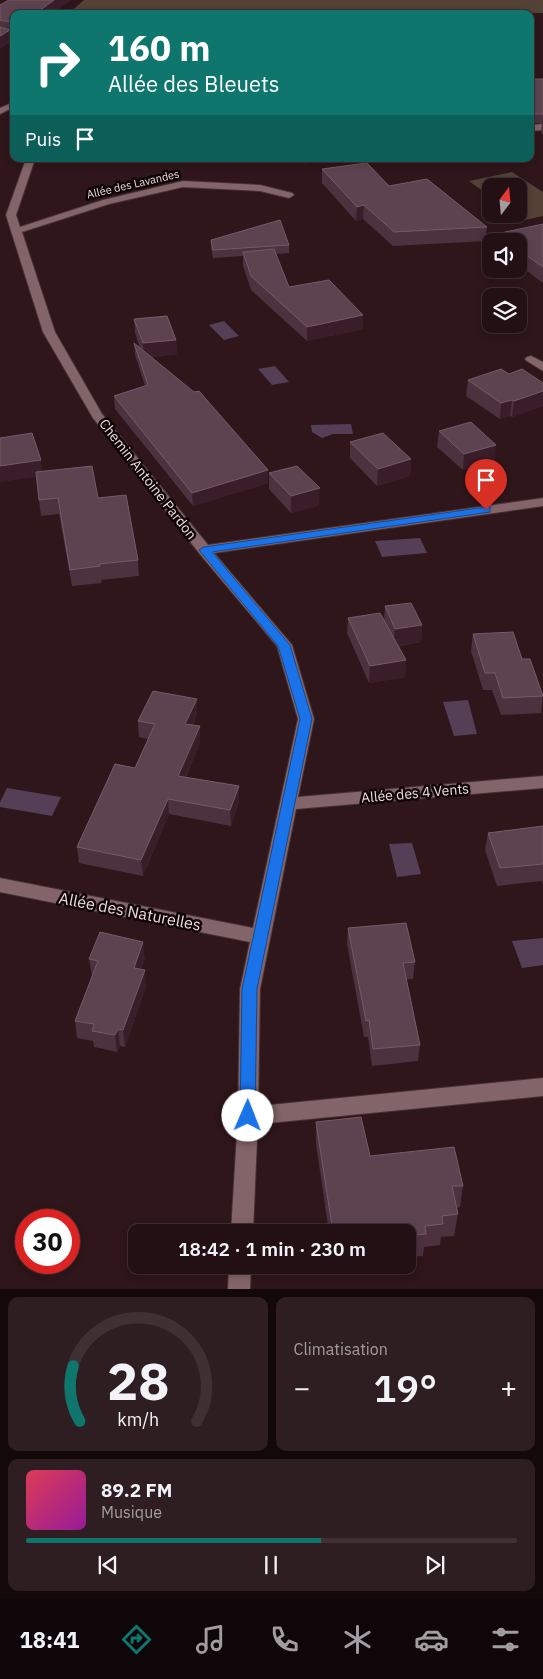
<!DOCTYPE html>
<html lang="fr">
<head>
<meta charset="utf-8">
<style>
  :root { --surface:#221014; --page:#2e1e22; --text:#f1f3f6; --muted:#a29da0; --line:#3f3034; --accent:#0f766e }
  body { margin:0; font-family:"IBM Plex Sans",sans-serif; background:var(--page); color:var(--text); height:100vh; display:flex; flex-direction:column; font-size:19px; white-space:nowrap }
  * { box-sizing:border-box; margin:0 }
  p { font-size:16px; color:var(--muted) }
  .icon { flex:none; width:28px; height:28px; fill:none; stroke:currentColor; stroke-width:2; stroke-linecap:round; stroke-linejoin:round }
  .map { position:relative; height:1289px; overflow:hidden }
  .sheet { display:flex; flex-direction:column; gap:8px; padding:8px; background:#13090b; flex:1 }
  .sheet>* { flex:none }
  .top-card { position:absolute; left:10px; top:10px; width:524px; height:152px; border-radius:10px; box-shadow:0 2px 8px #0003,0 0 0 1px var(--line); background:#0f766e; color:#fff; overflow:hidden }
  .needle { width:32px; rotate:16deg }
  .tools { position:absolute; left:482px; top:178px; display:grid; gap:10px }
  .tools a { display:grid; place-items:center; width:45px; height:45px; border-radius:10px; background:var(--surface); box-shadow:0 2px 8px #0003,0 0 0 1px var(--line); font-size:25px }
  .speed { position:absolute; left:15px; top:1209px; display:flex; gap:10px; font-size:25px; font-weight:700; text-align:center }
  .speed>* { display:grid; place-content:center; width:65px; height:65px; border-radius:50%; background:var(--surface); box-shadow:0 2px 8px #0003,0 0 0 1px var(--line); line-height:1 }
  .speed .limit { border:8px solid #d22; background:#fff; color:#111 }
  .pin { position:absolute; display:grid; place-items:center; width:42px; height:42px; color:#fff; margin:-51px -21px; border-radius:50% 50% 50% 0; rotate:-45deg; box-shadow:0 0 5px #0007 }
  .pin .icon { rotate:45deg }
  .me { position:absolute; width:55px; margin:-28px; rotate:1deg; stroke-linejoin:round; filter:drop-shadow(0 0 4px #0008) }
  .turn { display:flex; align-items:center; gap:18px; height:105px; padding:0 15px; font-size:22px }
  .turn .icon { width:65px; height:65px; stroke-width:2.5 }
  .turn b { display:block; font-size:35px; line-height:42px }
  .then { display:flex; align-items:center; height:48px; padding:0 15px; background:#0003; gap:10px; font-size:19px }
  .big { font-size:38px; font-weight:600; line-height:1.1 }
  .sheet .tile { flex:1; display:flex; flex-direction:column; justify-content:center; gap:8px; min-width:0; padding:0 18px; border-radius:10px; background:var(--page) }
  .sheet .dial { align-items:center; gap:0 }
  .dial svg { height:130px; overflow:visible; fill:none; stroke:var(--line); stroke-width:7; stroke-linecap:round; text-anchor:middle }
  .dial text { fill:var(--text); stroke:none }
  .song { display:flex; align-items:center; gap:15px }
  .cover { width:60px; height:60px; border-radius:8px; background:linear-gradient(135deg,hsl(350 70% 55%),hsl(300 70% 35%)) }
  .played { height:5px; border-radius:2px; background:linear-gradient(90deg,var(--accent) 60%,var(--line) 60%) }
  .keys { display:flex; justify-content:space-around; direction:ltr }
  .heat { display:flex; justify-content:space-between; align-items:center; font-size:28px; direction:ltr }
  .sheet .tiles { flex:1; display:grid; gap:8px; grid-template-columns:1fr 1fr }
  .tile:last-child { grid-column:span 2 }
  .trip { position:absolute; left:128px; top:1224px; width:288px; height:50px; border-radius:10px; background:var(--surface); box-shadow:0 2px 8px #0003,0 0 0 1px var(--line); font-weight:600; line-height:50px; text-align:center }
  .dock { display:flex; height:80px; justify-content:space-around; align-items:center; background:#0e0608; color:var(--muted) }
  .dock .icon { width:35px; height:35px }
  .dock .selected { color:var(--accent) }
  .dock b { font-size:22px; color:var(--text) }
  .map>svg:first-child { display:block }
  .green { fill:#534235 }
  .water { fill:#543f56 }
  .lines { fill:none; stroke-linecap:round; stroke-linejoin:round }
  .lane-casing { stroke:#453234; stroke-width:2 }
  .street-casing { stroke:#453234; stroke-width:2 }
  .lane { fill:#836468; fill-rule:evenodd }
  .street { fill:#836468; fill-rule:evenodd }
  .wall { fill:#4c313f }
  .shaded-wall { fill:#391e29 }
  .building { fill:#5d4350; stroke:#745b66 }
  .route { fill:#1a73e8; stroke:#114b97 }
  .labels { text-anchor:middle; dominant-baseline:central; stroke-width:5; stroke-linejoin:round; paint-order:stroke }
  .far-street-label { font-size:11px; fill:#eddbdc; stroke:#0f0507 }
  .street-label { font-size:14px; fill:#eddbdc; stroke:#0f0507 }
  .near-street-label { font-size:16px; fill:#eddbdc; stroke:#0f0507 }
</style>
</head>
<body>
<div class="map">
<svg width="543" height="1289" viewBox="0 0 543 1289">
  <rect width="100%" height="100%" fill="#2e161a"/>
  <path class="green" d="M84,0H543V13L68,14Z
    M512,172L543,192V216L525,220L516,214H519V186H491V197L469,181Z"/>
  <path class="water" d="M224,321L239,336L224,340L209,325Z
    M275,366L289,382L272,385L258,369Z
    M351,424L353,434H333L322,438L312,432L311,425Z
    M420,538L427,553L382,557L375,541Z
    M468,700L477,734L454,736L443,702Z
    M7,788L61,797L52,816L0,807V802Z
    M412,843L421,874L397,877L389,844Z
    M543,938V965L522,968L512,941Z"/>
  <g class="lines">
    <g class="lane-casing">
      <path id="lane" d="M543,124V130L530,131V125Z
        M543,1078V1096L248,1125L241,1123L238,1116L241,1109L248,1107Z"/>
    </g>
    <g class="street-casing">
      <path id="street" d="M0,32L14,36V40L0,36Z
        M14,102V107L0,114V108Z
        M26,159H35L16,215L20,227L103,200L183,181L260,185L292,193L294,195L289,198L260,191L183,187L109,204L22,232L55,332L102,414L208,545L543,498V506L214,553L292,645L314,719L298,797L543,776V788L296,809L260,989L258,1116L253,1232H231L238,1116L240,989L250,942L0,892V878L253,928L298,719L277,646L199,553L93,418L43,332L6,215Z
        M531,356L543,362V371L527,361L525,359L527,357Z
        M229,1265H251L250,1289H228Z"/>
    </g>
    <use href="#lane" class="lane"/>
    <use href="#street" class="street"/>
  </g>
  <path class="wall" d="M9,0H71L51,14H14V34L11,33L12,41L0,48V5Z
    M530,79H543V135L541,132L542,123H530Z
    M301,159H309L305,164Z
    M322,169L389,186L487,227L485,241L393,246L363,219L356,221L322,183Z
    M543,224V283L519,265V241H496V234Z
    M211,240L289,245V253L276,254L289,287L363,329L307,341L251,290L243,266V256L213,258L211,248Z
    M134,319L176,340L177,354L151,357L268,470V483L193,506L115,409L114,396L145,386L135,355L134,343L140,348L135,333Z
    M509,374L543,383V406L512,417L510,416L500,419L466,396L468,380Z
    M439,431L495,461L463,470L437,447Z
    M350,442L411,459L410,476L377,486L350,458Z
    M42,471L98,498L138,560L139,576L101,580L102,583L72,586L59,514L41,516L36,476L0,482Z
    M269,473L319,505L291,513L269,489Z
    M385,606L422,625L421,642L398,646L406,660L405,677L369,683L347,633L348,618L384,621Z
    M473,634L522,659L543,695L541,713L501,715L492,690H483L471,651Z
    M197,714L193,725L200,726V742L186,777L239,786V802L231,826L169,814L143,876L79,863L77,847L135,768L148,739L139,737L138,721Z
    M543,826V886L542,881L497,886L485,850L488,833Z
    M348,928L415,962L413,979H406L420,1045L418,1061L372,1066L368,1037H364L347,944Z
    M89,959H145L141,969L146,987L125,1047L120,1046L117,1052L94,1047L93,1041L77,1038L75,1021L92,976Z
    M316,1122L370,1156L463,1186L460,1207L457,1208L458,1214L454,1236L441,1237L440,1245L424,1247L423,1256L406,1257V1232H329L316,1144Z
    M373,1265H402L401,1266L374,1269Z"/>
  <path class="shaded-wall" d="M54,0H71L51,14H35Z
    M10,30L12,41L0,48V36Z
    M306,159H309L305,164Z
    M364,205L363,219L356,221L357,207Z
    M363,315V329L307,341V327Z
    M176,340L177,354L144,357L143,343Z
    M543,391V406L512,417L514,401Z
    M512,400L510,416L500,419L501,403Z
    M496,445L495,461L463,470L464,454Z
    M411,459L410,476L377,486L378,469Z
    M41,460L43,476L0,482V466Z
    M268,470V483L193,506L192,493Z
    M320,488L319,505L291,513V496Z
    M422,625L421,642L393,646L395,629Z
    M406,660L405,677L369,683L370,666Z
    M197,699V714L186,740L185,724Z
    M200,726V742L179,792L178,776Z
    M239,786V802L231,826L230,810Z
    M168,799L169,814L143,876L141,860Z
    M143,942L145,959L135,985L134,968Z
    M145,970L146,987L125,1047L123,1030Z
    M118,1029L120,1046L117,1052L115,1035Z"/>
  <path class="building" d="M9,0H54L35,14H14V25L13,23L0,20V5Z
    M0,27L10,30L0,36Z
    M530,79H543V114H531L530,115Z
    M367,163L389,186L427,179L487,227L394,232L364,205L357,207L322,169Z
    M280,220L289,245L213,250L211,240Z
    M543,224V267L519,250V241H506L496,234Z
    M274,249L289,287L329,280L363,315L307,327L251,276L243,252Z
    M167,316L176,340L143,343L134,319Z
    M134,343L194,392L199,391L268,470L192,493L114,396L148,385Z
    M501,369L509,374L522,369L543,383V391L514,401L512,400L501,403L468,380Z
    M471,422L496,445L464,454L439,431Z
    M32,433L41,460L0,466V438Z
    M383,433L411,459L378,469L350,442Z
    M92,466L98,498L126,495L138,560L99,564L100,566L70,570L58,498L39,500L36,472Z
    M297,466L320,488L291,496L269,473Z
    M411,603L422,625L395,629L385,606Z
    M380,613L406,660L370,666L348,618Z
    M513,632L522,659H530L543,696L503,698L495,673H485L473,634Z
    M153,691L197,699L185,724L200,726L178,776L239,786L230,810L168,799L141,860L77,847L115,764L135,768L155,724L138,721Z
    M543,826V864L500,868L488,833Z
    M406,923L415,962L403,963L420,1045L373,1049L369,1020L366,1021L348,928Z
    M100,932L143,942L134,968L145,970L123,1030L118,1029L115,1035L92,1031L94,1024L75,1021L98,961L89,959Z
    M361,1117L370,1156L454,1147L463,1186H452L458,1214L442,1216L443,1224L425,1226L426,1234L406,1236V1232H357L355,1224L332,1226L316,1122Z"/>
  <path class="route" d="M486,507H490V512L212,552L290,645L312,719L257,989L255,1116L253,1121L248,1123L242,1121L240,1116L242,989L300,719L278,646L199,550L204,547Z"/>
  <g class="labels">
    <g class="far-street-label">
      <text transform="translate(133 184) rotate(-13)">Allée des Lavandes</text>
    </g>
    <g class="street-label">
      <text transform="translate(148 479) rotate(52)">Chemin Antoine Pardon</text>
      <text transform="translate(415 793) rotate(-5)">Allée des 4 Vents</text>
    </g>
    <g class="near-street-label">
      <text transform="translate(130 911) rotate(11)">Allée des Naturelles</text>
    </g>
  </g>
</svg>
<div class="tools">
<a><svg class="needle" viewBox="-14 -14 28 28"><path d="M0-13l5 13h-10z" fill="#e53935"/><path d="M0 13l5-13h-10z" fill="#a29da0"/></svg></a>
<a><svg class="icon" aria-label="sound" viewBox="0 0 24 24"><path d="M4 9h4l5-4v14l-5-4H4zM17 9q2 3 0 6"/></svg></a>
<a><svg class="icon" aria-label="layers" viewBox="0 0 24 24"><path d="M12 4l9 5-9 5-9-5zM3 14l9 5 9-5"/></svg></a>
</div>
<div class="speed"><div class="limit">30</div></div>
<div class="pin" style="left:486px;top:510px;background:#d93025"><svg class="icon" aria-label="arrive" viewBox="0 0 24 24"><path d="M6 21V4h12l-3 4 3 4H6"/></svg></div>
<svg class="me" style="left:248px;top:1116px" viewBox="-20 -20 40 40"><circle r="19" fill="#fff"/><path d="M0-13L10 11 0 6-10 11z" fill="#1a73e8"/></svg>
<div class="trip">18:42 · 1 min · 230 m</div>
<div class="top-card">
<div class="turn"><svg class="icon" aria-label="right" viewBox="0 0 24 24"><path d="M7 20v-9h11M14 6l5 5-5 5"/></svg><div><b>160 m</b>Allée des Bleuets</div></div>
<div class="then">Puis<svg class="icon" aria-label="arrive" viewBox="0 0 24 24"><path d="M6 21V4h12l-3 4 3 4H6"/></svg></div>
</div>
</div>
<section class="sheet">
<div class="tiles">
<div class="tile dial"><svg viewBox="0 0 100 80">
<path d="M14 69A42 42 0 1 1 86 69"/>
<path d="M14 69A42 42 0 0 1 10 35" stroke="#0f766e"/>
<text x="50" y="56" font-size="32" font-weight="700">28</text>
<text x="50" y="72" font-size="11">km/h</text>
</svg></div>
<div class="tile"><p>Climatisation</p>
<div class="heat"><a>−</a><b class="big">19°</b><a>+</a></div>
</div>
<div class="tile">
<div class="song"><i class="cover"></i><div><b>89.2 FM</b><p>Musique</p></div></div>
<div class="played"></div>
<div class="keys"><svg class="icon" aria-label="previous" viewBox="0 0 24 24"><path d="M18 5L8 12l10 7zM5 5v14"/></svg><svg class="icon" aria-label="pause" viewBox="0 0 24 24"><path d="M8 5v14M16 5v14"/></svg><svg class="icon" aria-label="next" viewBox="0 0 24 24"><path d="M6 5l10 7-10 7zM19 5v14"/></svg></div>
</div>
</div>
</section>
<nav class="dock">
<b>18:41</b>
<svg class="icon selected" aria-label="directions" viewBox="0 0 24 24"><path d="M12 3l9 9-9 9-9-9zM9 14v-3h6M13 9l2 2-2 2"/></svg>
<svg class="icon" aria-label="music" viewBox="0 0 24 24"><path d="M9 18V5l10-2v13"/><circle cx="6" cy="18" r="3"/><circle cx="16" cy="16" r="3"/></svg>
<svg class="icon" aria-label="phone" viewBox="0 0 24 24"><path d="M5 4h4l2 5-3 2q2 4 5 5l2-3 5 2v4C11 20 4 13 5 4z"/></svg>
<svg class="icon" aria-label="climate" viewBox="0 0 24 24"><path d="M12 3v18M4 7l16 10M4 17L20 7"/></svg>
<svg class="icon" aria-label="car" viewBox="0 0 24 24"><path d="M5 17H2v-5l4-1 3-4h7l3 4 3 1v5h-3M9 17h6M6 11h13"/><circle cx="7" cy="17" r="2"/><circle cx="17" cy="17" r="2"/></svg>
<svg class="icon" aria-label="filters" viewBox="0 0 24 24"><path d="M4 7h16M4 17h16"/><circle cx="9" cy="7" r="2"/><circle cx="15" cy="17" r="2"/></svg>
</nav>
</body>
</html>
